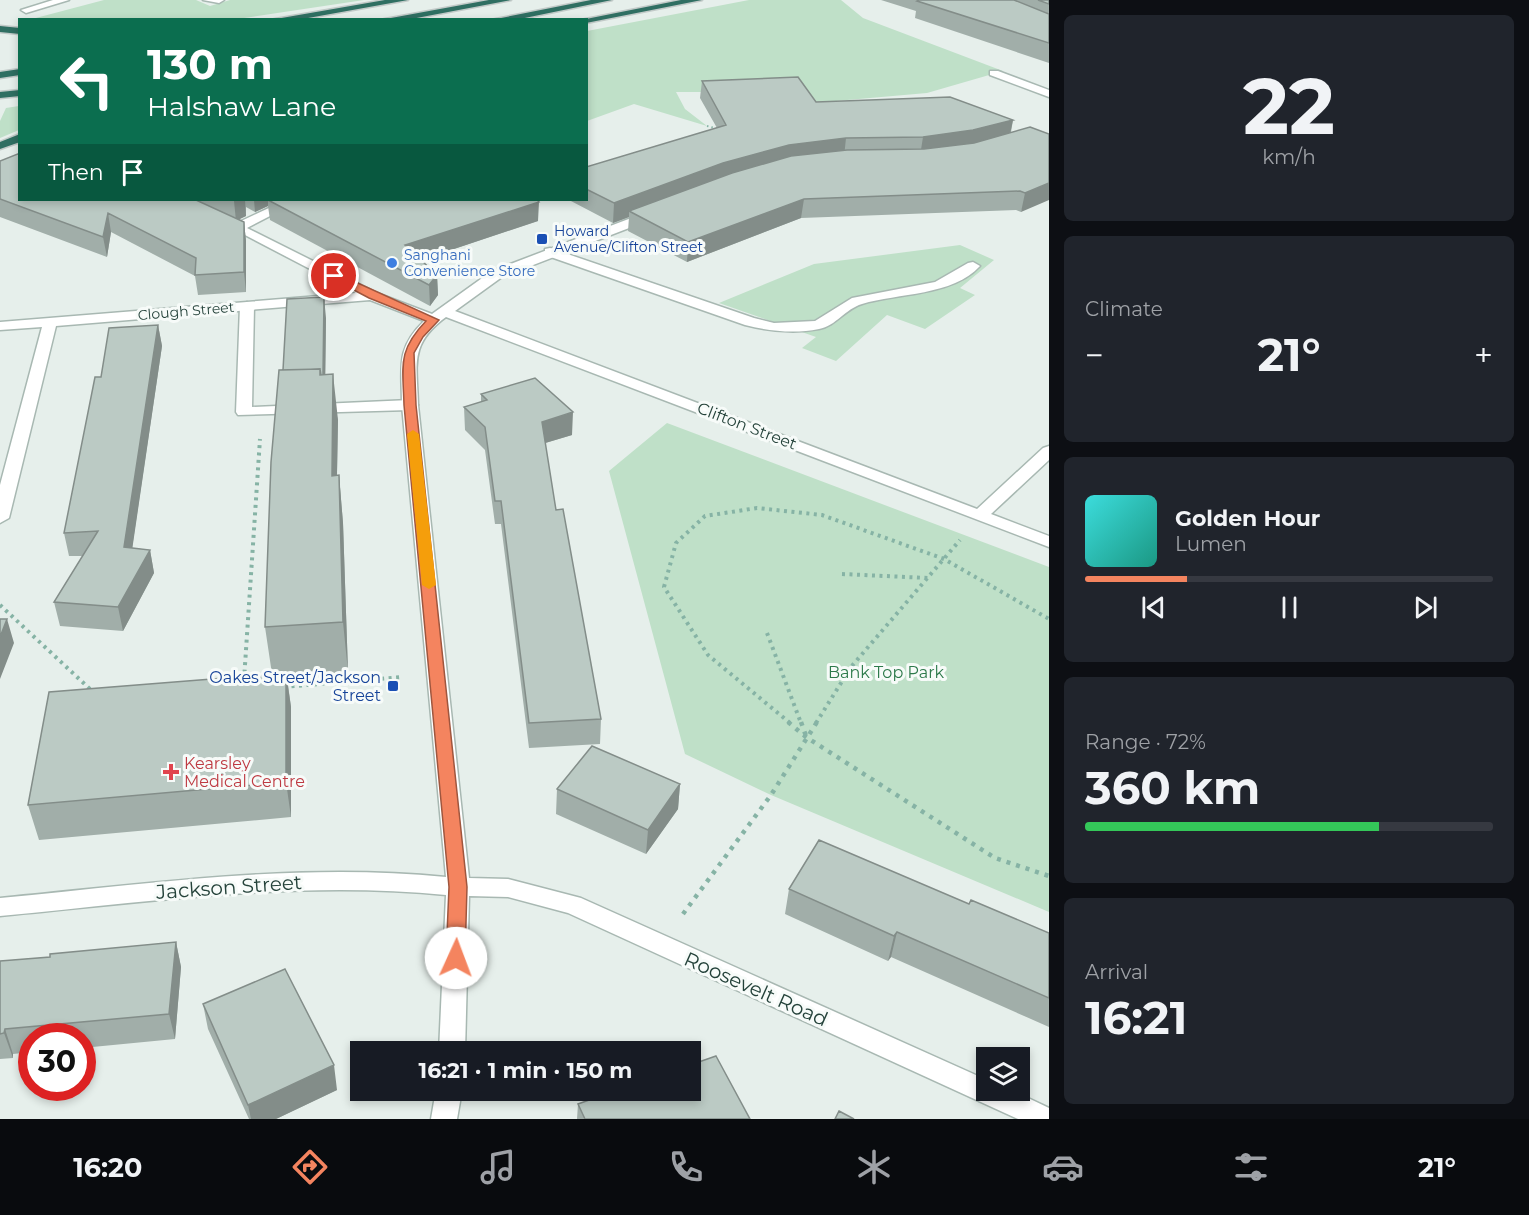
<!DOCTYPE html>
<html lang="en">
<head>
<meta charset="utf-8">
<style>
  :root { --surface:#171b24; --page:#20242c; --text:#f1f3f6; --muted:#9ea1a6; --line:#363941; --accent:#f4845f }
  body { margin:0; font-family:Montserrat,sans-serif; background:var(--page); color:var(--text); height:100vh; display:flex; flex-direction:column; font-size:22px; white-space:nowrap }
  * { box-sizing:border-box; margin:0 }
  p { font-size:20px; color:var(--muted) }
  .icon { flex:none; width:33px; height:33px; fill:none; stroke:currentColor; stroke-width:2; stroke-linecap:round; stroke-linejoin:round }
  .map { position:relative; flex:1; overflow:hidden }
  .details { display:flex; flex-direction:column; gap:15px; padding:15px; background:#0d0f14; width:480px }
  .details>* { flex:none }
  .guide { position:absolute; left:18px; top:18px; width:570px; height:183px; border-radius:0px; box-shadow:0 3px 9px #0003; background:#0b6e4f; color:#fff; overflow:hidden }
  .controls { position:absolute; left:976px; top:1047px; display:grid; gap:12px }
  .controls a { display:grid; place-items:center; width:54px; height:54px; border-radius:0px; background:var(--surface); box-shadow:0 3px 9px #0003; font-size:30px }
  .speed { position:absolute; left:18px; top:1023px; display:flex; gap:12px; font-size:30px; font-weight:700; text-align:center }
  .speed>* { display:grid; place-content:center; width:78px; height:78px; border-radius:50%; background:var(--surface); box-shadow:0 3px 9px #0003; line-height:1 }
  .speed .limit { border:9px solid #d22; background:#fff; color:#111 }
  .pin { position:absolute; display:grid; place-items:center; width:51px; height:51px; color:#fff; margin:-26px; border:3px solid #fff; border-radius:50%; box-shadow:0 2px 6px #0007 }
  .me { position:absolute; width:66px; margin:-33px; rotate:2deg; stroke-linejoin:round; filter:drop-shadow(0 0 4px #0008) }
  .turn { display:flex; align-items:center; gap:21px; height:126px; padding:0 30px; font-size:27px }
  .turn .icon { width:78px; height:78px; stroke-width:2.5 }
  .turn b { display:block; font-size:42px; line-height:51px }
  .then { display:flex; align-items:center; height:57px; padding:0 30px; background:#0003; gap:12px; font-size:22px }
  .big { font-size:45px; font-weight:700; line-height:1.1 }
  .details .tile { flex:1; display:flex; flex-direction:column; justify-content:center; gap:9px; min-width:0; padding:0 21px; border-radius:9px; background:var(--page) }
  .details .dial { align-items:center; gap:0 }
  .dial b { font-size:78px; line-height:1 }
  .song { display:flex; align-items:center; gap:18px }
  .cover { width:72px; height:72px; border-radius:9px; background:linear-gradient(135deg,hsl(180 70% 55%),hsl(170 70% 35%)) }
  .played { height:6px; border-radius:3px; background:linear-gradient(90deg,var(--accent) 25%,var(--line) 25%) }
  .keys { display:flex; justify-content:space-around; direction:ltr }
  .heat { display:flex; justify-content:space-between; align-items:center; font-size:33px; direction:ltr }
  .charge { height:9px; border-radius:4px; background:linear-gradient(90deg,#34c759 72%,var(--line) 0) }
  .trip { position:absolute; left:350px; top:1041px; width:351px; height:60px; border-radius:0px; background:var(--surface); box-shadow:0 3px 9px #0003; font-weight:700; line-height:60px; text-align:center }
  .tab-bar { display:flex; height:96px; justify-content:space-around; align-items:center; background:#090b0e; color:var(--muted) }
  .tab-bar .icon { width:42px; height:42px }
  .tab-bar .selected { color:var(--accent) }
  .tab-bar b { font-size:27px; color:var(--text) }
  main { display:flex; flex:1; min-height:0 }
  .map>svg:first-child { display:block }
  .green { fill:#bfe0c8 }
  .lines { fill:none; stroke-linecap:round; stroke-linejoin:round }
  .lane-casing { stroke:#a8b8b2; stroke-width:3 }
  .street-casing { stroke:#a8b8b2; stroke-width:3 }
  .highway-casing { stroke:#c2cac8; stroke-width:3 }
  .path-far2 { stroke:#86b3a5; stroke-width:2; stroke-dasharray:1.5 3; stroke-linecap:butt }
  .path-far1 { stroke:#86b3a5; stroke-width:4; stroke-dasharray:3 4.5; stroke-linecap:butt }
  .path { stroke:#86b3a5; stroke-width:4.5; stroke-dasharray:4 6; stroke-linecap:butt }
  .lane { fill:#fff; fill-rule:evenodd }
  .street { fill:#fff; fill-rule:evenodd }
  .highway { fill:#2f6f62; fill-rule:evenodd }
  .wall { fill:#a1aea9 }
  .shaded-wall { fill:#838d89 }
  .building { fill:#bbcac4; stroke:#838d89; stroke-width:1.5 }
  .route { fill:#f4845f; stroke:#9f563e; stroke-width:1.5 }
  .slow { fill:#f59e0b }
  .transit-dot { fill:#1a4fb4; stroke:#f7fbf9; stroke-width:2 }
  .shop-dot { fill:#3f7fe0; stroke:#f7fbf9; stroke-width:2 }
  .health-dot { fill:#e0444e; stroke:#f7fbf9; stroke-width:2 }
  .labels { text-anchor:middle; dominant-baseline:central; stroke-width:6; stroke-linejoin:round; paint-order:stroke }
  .far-transit-label { font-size:14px; fill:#164399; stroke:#f7fbf9; text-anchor:start }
  .far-shop-label { font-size:14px; fill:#366cbe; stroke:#f7fbf9; text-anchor:start }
  .far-street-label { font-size:14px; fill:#24423a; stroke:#f7fbf9 }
  .street-label { font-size:16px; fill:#24423a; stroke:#f7fbf9 }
  .park-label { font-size:16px; fill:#2d7a4b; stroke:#f7fbf9 }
  .transit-label { font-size:16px; fill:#164399; stroke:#f7fbf9; text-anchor:end }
  .health-label { font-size:16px; fill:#be3a42; stroke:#f7fbf9; text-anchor:start }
  .near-street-label { font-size:20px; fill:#24423a; stroke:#f7fbf9 }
</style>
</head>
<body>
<main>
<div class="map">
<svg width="1049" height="1119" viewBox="0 0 1049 1119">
  <rect width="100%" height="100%" fill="#e6efeb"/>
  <path class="green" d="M104,0H196L210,6L230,0H364L231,20L32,19Z
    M749,0H841L863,18L1003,71L927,93L813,103L705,92H676L685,109L707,126L634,104L587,121V31Z
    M19,106V130L0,138V121L6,108Z
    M960,245L994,260L960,288L975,295L925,329L887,315L836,361L802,348L816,337L719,303L814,264Z
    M667,423L1049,567V912L771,795L685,754L609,471Z"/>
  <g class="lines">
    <g class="lane-casing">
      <path id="lane" d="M203,0H224L219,3Z
        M990,71H998L1049,90V97L990,75Z
        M550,248L754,318L774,323L815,321L852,298L935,282L968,263L973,262L980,266C953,296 898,293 862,304C845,309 836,326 819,329C794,334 769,331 745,325L545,255V249Z
        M247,302L254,306L252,407L410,400L418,405L410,410L238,415L236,412L240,306Z"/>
    </g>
    <g class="street-casing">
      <path id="street" d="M53,0H69L26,13L21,10Z
        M286,200H301L247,228L377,293L432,314L492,271L647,212H655V218L502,277L455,311L977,509L1043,448L1049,446V460L991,514L1049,536V547L446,317C409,344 417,364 418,405L469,878L508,879L581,898L987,1080V1090H1011L1049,1108V1119H1018L568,913L508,897L469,896L465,1052H439L446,895C297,880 148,902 0,916V898C148,884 297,862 446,877L402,405C402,368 395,349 424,321L370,300L56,326L9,518L0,523V485L42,327L0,330V322L356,293L218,221L224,217L237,223Z
        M436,1090H462L457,1119H431Z"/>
    </g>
    <g class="highway-casing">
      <path id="highway" d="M385,0H408L297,20H270Z
        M489,0H511L406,20H380Z
        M591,0H612L515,20H491Z
        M681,0H702L586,23V20H581Z
        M0,26L20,28V34L0,32Z
        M20,69V75L0,78V72Z
        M20,90V96L0,98V92Z
        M20,134V142L0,149V142Z"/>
    </g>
    <path class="path-far2" d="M707,126L718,129"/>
    <path class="path-far1" d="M842,574L928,578
      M0,605L91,690
      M767,633L801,723
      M244,680L260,439
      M284,687L402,677
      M790,723L708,655L664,587L676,543L705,516L757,508L822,515L944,559L1049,619
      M816,723L851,667L960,540"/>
    <path class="path" d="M788,722L806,737L995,858L1049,876
      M801,722L806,736
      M683,914L771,795L817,722"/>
    <use href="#lane" class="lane"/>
    <use href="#street" class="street"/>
    <use href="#highway" class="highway"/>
  </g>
  <path class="wall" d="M881,0H1049V63L915,18L916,11Z
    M702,81L816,102L1013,120L1011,132L1049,134L1021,212L1016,210L801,218L687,262L628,231L629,217L613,223L569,200H586V167L717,128L700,98Z
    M0,161L20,200H537L538,221L421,260L437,275L438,295L430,306L270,220L268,206L255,212L246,207V216L239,219L244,222L246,241V292L198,295L195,276L111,232L107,257L0,217Z
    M326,318L325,374L338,420L337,475H339L343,523L348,672L287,677L291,707V817L39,840L28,805L272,674L265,627L283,370Z
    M158,325L162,346L132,548L150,550L154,573L123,631L60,626L54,602L83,556H69L64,533L101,377Z
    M481,394L572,435L545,443L556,510L601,719L600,744L529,748L501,524H495L485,450L465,430L464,407L481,402Z
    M680,784L678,809L646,854L556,814L557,789Z
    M789,889L969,904L1049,933V1027L891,957L888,961L785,914Z
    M176,942L181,967L175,1039L82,1048V1036H32V1052L13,1054V1058L0,1059V961L50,957Z
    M203,1004L337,1090L276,1119H249L208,1029Z
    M578,1104L750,1119H577Z"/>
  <path class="shaded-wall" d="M1013,120L1009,139L920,156L923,137Z
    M846,138L844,157L629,211V217L613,223L614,203L723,163L789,145Z
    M1049,183V200L1021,212L1025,193Z
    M804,199L801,218L687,262L688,242Z
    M238,200H245L246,216L236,221L234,201Z
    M254,200H282H268V206L255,212Z
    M539,202L538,221L406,265L405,245Z
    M108,213L111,232L107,257L103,237Z
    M244,222L246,241V292L244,272Z
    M437,275L438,295L430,306L429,285Z
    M324,297L326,318L325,402L323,380Z
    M158,325L162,346L129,571L124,547Z
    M333,374L338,420L336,524L332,476Z
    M573,412L572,435L542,444V422Z
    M339,475L343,523L348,672L343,622Z
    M150,550L154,573L123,631L118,607Z
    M7,619L14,643L0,679V637Z
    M286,673L291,707V817L286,782Z
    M680,784L678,809L646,854L648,830Z
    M897,932L891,957L888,961L894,936Z
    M176,942L181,967L175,1039L169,1014Z
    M5,1029L13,1054V1058L4,1033Z
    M334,1065L337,1090L276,1119H251L248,1105Z"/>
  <path class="building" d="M919,0H1014L1049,14V43L917,1Z
    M1038,0H1049V4Z
    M798,77L816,102L950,97L1013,120L973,130L923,137L846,138L789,145L723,163L614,203L586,189V167L726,125L702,81Z
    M1030,127L1049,134V183L1025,193L1020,191L804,199L688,242L629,211L732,173L791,156L847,150L924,149L974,143Z
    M20,153V200H196L244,222V272L195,275L196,258L108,213L103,237L0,199V161Z
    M268,200H537L539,202L405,245L437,275L429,285Z
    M324,297L323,375H321L320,369L283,370L287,299Z
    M158,325L124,547L150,550L118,607L54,602L98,531L64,533L95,377H101L109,328Z
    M320,369V375L333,374L332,476L339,475L343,622L265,627L271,462L279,370Z
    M535,378L573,412L542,422L556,510L563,509L601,719L529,723L501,501H495L485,427L464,407L487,400L481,394Z
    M0,619H7L0,637Z
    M286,673V782L28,805L49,692Z
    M592,746L680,784L648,830L557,789Z
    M819,840L969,904L971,900L1049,933V998L897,932L894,936L789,889Z
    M176,942L169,1014L5,1029L4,1033L0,1034V961L50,957V954Z
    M285,969L334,1065L248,1105L203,1004Z
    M716,1056L750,1119H585L578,1104L617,1090H690V1065Z
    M839,1111L854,1119H835Z"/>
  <path class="route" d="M331,274H338L439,320L423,337L414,353L416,405L467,887L465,958L462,963L456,965L449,963L446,958L449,887L404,405C403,366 397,351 426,321L369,298L331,278Z"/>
  <path class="slow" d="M413,430L419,434L436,585L429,589L422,585L407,434Z"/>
  <g class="transit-dot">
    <rect x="536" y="233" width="12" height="12" rx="3"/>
    <rect x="387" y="680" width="12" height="12" rx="3"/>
  </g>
  <circle class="shop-dot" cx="392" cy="263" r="6"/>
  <path class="health-dot" d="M168 763h6v6h6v6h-6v6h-6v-6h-6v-6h6z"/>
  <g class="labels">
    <g class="far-transit-label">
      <text x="554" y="231">Howard<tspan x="554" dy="16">Avenue/Clifton Street</tspan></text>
    </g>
    <g class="far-shop-label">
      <text x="404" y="255">Sanghani<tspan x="404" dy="16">Convenience Store</tspan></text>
    </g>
    <g class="far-street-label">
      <text transform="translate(186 311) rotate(-5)">Clough Street</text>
    </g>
    <g class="street-label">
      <text transform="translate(747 426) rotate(21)">Clifton Street</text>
    </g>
    <g class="park-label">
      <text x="886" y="672">Bank Top Park</text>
    </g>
    <g class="transit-label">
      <text x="381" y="677">Oakes Street/Jackson<tspan x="381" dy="18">Street</tspan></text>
    </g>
    <g class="health-label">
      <text x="184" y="763">Kearsley<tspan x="184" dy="18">Medical Centre</tspan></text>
    </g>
    <g class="near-street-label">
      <text transform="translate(229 887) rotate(-4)">Jackson Street</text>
      <text transform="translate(756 989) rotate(24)">Roosevelt Road</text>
    </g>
  </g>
</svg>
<div class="controls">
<a><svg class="icon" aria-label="layers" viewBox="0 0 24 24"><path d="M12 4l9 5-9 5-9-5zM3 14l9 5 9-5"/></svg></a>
</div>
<div class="speed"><div class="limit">30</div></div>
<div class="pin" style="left:334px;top:276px;background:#d93025"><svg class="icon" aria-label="arrive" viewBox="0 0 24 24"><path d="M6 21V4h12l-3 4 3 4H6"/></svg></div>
<svg class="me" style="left:456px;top:958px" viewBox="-20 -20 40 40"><circle r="19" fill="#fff"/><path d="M0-13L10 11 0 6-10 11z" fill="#f4845f"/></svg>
<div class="trip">16:21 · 1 min · 150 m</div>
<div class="guide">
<div class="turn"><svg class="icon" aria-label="left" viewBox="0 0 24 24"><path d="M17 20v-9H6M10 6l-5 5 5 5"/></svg><div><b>130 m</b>Halshaw Lane</div></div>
<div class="then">Then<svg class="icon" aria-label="arrive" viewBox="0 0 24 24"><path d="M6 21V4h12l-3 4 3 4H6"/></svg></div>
</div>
</div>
<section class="details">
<div class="tile dial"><b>22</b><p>km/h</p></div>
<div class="tile"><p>Climate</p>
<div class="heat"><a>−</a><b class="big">21°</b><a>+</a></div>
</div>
<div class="tile">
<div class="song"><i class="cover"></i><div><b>Golden Hour</b><p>Lumen</p></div></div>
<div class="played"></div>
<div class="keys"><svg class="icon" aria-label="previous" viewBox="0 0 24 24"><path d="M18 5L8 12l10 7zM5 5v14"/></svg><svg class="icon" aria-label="pause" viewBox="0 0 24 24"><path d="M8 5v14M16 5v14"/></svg><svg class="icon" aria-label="next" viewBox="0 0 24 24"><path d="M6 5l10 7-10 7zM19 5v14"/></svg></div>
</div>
<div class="tile"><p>Range · 72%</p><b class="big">360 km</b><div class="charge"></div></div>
<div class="tile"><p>Arrival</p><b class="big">16:21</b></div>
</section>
</main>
<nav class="tab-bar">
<b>16:20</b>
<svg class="icon selected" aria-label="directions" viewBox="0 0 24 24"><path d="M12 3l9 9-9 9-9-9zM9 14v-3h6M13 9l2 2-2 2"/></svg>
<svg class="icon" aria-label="music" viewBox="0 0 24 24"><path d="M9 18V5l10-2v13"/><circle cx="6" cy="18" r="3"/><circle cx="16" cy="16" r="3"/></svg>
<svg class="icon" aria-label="phone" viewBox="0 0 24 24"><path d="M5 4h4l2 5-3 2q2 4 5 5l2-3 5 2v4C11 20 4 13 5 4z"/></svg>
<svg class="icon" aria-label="climate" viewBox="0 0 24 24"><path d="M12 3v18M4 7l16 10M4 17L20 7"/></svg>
<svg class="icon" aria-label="car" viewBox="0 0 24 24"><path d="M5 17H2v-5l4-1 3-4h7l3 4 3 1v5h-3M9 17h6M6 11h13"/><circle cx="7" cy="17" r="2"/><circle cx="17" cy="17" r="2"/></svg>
<svg class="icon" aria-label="filters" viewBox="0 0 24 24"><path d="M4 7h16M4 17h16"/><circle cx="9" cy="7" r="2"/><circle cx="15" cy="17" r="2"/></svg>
<b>21°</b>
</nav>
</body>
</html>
